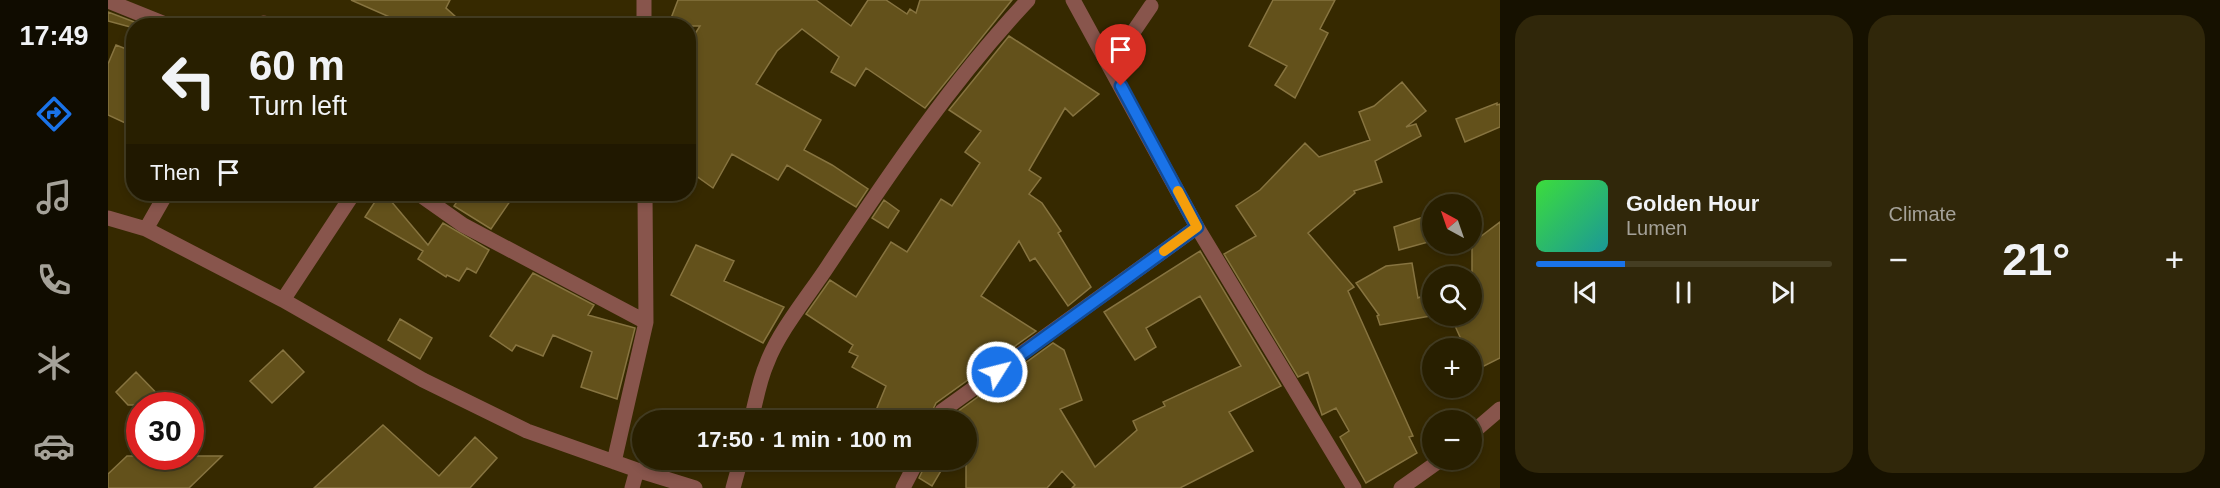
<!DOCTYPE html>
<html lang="en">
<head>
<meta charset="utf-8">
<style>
  :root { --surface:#281f00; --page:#30270a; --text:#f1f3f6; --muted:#a5a299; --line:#443d22; --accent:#1a73e8 }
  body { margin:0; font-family:Arial,sans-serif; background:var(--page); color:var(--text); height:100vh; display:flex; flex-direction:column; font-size:22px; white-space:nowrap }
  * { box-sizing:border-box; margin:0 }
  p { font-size:20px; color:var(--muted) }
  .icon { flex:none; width:33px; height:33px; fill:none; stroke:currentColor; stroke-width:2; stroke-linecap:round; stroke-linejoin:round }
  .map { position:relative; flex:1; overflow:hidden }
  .sheet { display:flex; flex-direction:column; gap:15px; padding:15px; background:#161100; width:720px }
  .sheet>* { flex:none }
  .top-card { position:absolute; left:18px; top:18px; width:570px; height:183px; border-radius:24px; box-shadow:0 3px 9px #0003,0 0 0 2px var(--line); background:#281f00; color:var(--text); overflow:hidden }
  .needle { width:39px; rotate:320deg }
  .tools { position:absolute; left:1314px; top:194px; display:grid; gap:12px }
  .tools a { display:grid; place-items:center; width:60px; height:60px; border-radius:50%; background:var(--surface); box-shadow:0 3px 9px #0003,0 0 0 2px var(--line); font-size:30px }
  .speed { position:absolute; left:18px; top:392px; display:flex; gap:12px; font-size:30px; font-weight:700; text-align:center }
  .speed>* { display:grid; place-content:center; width:78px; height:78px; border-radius:50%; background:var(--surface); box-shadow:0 3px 9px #0003,0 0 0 2px var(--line); line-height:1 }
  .speed .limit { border:9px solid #d22; background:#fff; color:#111 }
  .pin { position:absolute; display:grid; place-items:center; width:51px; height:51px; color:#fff; margin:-62px -26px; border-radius:50% 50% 50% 0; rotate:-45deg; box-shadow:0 0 6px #0007 }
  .pin .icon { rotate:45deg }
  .me { position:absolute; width:66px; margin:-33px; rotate:54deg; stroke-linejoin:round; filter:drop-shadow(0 0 4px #0008) }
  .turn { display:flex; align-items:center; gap:21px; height:126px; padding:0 24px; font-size:27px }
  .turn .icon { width:78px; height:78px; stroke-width:2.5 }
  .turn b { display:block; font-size:42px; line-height:51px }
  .then { display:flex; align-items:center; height:57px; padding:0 24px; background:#0003; gap:12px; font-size:22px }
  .big { font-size:45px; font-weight:700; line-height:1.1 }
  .sheet .card { flex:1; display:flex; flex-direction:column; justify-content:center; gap:9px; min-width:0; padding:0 21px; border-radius:24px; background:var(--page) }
  .song { display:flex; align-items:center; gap:18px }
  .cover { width:72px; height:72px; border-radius:9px; background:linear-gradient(135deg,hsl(120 70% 55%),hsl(180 70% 35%)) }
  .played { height:6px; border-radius:3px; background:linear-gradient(90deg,var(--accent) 30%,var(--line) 30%) }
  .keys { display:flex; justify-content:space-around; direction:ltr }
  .heat { display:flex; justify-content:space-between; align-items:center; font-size:33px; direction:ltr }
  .sheet .tiles { flex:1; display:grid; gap:15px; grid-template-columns:repeat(2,1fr) }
  .trip { position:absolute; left:524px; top:410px; width:345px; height:60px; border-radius:30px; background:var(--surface); box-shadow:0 3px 9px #0003,0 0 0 2px var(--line); font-weight:700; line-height:60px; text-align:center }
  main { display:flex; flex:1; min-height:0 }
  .dock { display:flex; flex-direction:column; width:108px; justify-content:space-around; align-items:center; background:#100c00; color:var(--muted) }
  .dock .icon { width:42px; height:42px }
  .dock .current { color:var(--accent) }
  .dock b { font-size:27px; color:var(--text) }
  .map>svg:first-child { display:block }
  .building { fill:#63511b; stroke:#877440; stroke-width:1.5 }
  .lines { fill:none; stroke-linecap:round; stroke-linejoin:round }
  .minor { stroke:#88554c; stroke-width:15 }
  .route-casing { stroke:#114b97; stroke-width:15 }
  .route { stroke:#1a73e8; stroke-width:10 }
  .slow { stroke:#f59e0b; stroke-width:10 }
</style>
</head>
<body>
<main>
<nav class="dock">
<b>17:49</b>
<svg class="icon current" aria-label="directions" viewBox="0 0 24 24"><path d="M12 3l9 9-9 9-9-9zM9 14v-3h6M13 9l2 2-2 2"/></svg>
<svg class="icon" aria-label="music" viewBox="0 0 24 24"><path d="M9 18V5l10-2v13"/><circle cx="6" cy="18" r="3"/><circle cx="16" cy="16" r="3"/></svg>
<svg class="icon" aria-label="phone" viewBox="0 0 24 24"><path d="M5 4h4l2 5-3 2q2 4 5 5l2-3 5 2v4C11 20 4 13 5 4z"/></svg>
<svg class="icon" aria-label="climate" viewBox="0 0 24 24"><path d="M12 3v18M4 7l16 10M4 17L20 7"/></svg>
<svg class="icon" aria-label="car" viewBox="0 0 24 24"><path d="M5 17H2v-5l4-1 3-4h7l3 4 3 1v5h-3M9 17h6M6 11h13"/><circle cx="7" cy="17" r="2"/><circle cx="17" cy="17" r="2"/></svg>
</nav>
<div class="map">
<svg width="1392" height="488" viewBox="0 0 1392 488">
  <rect width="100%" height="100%" fill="#362900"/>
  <path class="building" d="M243,0H342L338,8L358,26H302Z
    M570,0H708L743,26L760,0H778L799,14L802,9L808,13L812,0H904L817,108L758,68L747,86L723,72L731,57L694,29L669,51L648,84L713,120L696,150L724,165L760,189L748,207L679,165L670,180L624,154L605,188L580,170V45L592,26H560Z
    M1165,0H1227L1212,29L1220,33L1187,98L1167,85L1179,66L1141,46Z
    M0,12L29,23L28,26H26V28L0,21Z
    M901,36L991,94L965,116L957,108L921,170L933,178L921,194L934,203L953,231L950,233L983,287L960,306L927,258L922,261L911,241L873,296L928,331L828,403L820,420H764L778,386L744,367L750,356L741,352L745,345L698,314L722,280L748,297L783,242L799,252L833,199L844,206L872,163L857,152L873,131L841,110Z
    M8,45L26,52V127L0,115V64Z
    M1294,82L1318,111L1298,127L1308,124L1313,136L1267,161L1274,182L1246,191L1247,193L1200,233L1246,287L1240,291L1305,436L1301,437L1309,453L1258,483L1232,437L1241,431L1228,408L1214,415L1200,372L1190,377L1116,254L1148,236L1128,206L1152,190L1197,143L1211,157L1262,140L1251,112L1266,106Z
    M1389,103V105L1392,104V127L1357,142L1348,119Z
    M272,194H277L320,245L335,223L381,250L368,273L359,268L351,281L339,275L338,277L310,259L315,251L257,217Z
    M354,194H407L383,229L346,206Z
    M776,200L791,211L780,228L764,218Z
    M1324,214V241L1291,250L1286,227Z
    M1392,222V358L1368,370L1364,361V348H1357L1343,317L1330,320L1328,315H1364V243Z
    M588,245L626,261L616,281L676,307L655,343L563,295Z
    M1092,251L1173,386L1121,412L1145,451L1072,488H964L967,485L954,471L939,488H858V420H841L842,417L945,343L956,350L974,400L952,409L987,467L1029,430L1025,421L1057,406L1055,402L1133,366L1092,296L1038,328L1048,347L1027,360L996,312Z
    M1304,263L1310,298L1324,292V315H1328L1272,325L1269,316L1271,315L1248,283L1278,266Z
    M425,273L486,305L480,315L527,328L509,399L473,387L484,352L445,335L435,356L408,345L404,351L382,336Z
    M292,319L324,338L312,359L280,340Z
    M175,350L196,372L164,403L142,381Z
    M28,372L60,405H20L8,392Z
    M275,425L331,476L367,437L389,458L362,488H206Z
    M19,456H114L81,488H0V474Z
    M820,459H840L824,486L811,478Z"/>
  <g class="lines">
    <path class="minor" d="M536,0V26
      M965,0L1089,227L1246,488
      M0,1L62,26
      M154,26L156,23L169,26
      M1002,66L1043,6
      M311,194L355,225L538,322
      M0,218L38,229L175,300L315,380L419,431L529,470L587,488
      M38,229L58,194
      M175,300L245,194
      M643,420C648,401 651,381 659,363C671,331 701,295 720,266C781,174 844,81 920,0
      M830,420L834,411L1089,227
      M1364,433L1392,409
      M506,462L538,322L537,194
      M524,488L529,470
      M625,488L633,459
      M795,488L810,459
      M1293,488L1334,459"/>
  </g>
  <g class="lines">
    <g class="route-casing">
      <path id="route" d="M889,372L1089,227L1013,86"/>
    </g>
    <use href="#route" class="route"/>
    <path class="slow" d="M1056,251L1089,227L1070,191"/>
  </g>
</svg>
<div class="tools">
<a><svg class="needle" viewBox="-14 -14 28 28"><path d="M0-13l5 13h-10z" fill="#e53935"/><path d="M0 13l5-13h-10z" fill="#a5a299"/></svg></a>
<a><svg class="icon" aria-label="search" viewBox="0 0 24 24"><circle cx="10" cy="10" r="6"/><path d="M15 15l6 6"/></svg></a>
<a>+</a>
<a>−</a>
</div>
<div class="speed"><div class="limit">30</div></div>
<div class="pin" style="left:1013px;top:86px;background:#d93025"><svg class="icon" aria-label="arrive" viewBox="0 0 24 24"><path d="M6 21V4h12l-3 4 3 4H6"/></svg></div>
<svg class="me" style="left:889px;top:372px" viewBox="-20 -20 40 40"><circle r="17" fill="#1a73e8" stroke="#fff" stroke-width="3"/><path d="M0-11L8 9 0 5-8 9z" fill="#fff"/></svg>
<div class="trip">17:50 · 1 min · 100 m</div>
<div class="top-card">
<div class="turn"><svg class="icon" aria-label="left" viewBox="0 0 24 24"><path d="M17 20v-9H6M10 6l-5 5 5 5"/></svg><div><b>60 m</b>Turn left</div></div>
<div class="then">Then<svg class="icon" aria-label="arrive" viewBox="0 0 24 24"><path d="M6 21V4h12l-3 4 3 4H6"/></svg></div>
</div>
</div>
<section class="sheet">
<div class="tiles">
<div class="card">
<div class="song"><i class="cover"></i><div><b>Golden Hour</b><p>Lumen</p></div></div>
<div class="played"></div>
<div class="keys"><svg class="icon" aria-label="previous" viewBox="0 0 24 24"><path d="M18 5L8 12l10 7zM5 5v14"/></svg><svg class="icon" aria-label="pause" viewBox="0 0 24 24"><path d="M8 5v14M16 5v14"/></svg><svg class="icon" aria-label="next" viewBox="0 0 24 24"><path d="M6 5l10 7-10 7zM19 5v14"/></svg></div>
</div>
<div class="card"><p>Climate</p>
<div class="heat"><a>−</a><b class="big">21°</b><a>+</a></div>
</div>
</div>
</section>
</main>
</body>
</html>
